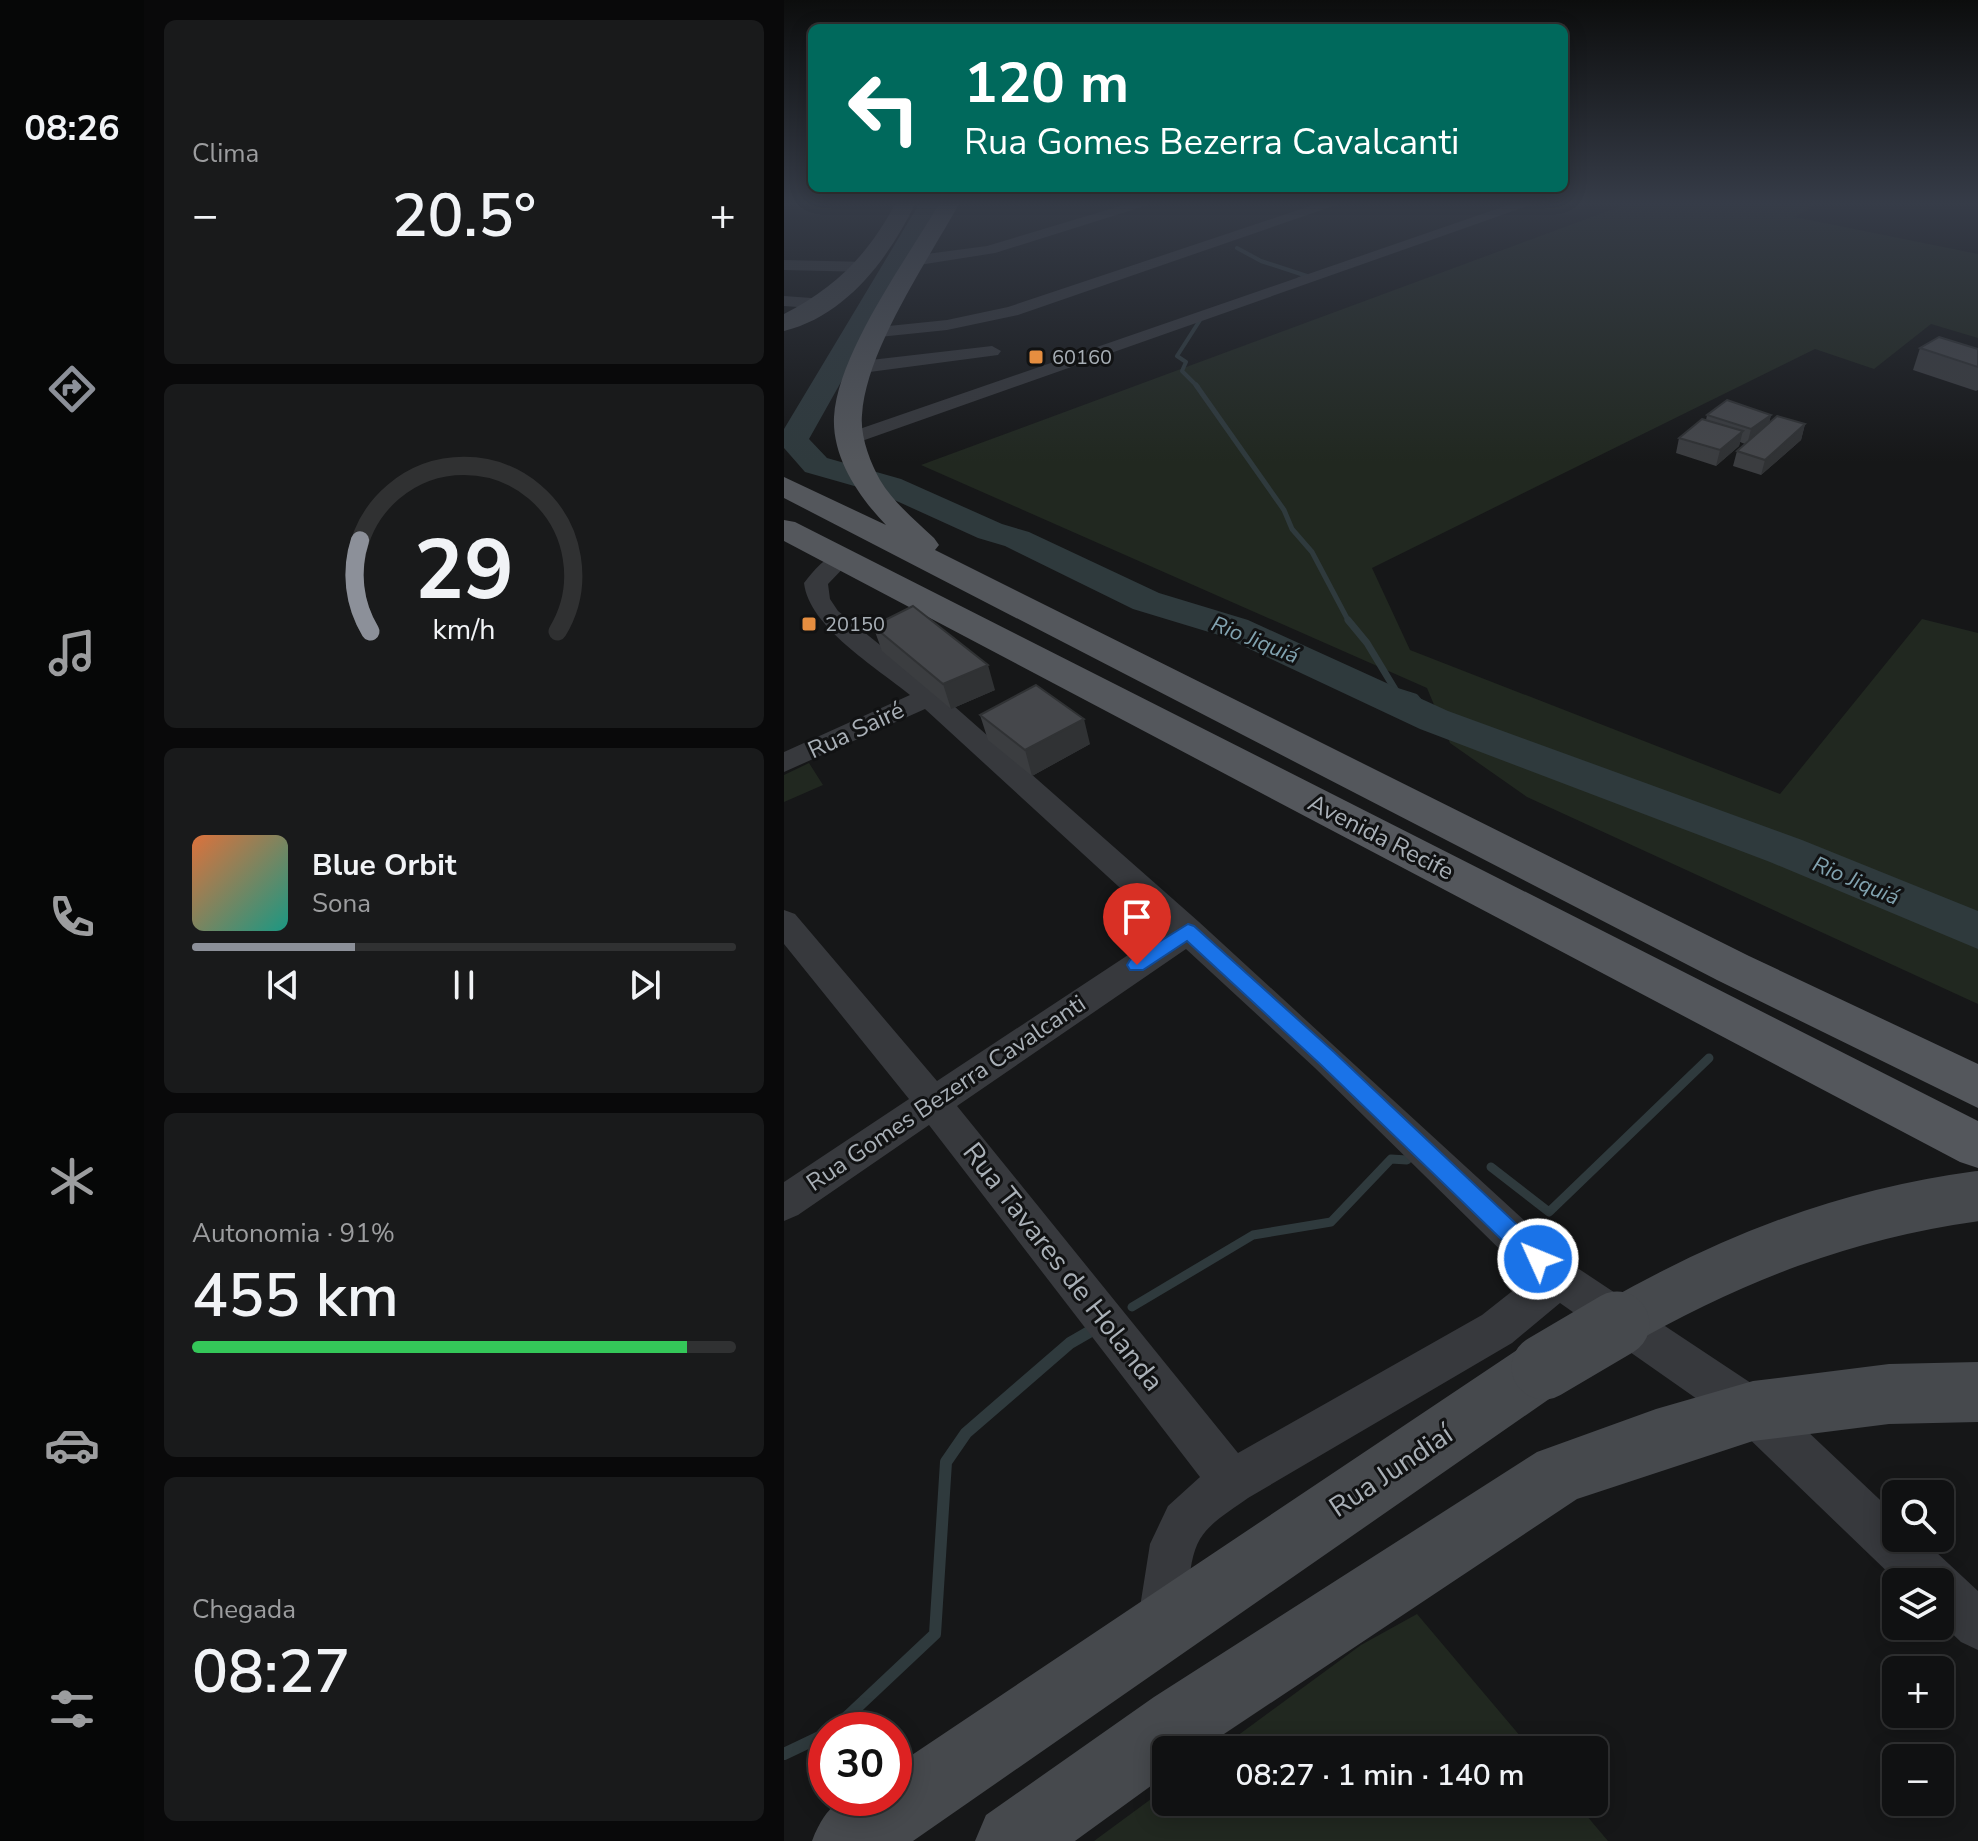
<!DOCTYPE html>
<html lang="pt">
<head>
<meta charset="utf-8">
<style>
  :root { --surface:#101112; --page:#191a1b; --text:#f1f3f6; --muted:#9c9d9f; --line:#303132; --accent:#8c9099 }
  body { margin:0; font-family:"Nunito Sans",sans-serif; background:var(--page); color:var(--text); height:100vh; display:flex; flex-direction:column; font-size:30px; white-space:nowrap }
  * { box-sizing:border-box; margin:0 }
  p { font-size:26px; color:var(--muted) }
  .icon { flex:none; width:44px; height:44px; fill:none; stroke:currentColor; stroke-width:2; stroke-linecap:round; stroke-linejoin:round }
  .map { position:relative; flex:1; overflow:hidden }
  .panel { display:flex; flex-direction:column; gap:20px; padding:20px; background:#09090a; width:640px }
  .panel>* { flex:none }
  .hud { position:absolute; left:24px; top:24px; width:760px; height:168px; border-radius:12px; box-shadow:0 4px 20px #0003,0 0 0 2px var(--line); background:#00695c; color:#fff; overflow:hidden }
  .fabs { position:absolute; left:1098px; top:1480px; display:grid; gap:16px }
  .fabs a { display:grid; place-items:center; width:72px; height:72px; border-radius:12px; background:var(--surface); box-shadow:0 4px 20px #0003,0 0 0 2px var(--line); font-size:40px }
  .speed { position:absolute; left:24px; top:1712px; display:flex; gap:16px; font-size:40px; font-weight:700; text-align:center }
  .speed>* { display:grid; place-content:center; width:104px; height:104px; border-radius:50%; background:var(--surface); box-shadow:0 4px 20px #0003,0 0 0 2px var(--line); line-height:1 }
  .speed .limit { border:12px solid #d22; background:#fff; color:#111 }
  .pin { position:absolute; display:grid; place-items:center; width:68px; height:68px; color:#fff; margin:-82px -34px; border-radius:50% 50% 50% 0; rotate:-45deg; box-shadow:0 0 8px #0007 }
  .pin .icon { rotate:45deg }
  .me { position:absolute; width:88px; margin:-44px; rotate:314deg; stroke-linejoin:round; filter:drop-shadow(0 0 6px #0008) }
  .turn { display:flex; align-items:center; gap:28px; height:168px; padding:0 24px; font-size:36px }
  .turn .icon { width:104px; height:104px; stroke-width:2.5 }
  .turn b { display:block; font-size:56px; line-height:68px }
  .big { font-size:60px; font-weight:600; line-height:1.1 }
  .panel .widget { flex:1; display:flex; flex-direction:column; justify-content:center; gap:12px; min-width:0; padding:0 28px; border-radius:12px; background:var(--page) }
  .panel .dial { align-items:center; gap:0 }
  .dial svg { height:208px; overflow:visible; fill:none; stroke:var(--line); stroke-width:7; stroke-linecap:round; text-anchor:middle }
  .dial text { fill:var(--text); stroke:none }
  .song { display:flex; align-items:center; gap:24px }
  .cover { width:96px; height:96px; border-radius:12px; background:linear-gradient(135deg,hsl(20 70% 55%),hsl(170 70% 35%)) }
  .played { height:8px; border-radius:4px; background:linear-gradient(90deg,var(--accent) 30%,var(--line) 30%) }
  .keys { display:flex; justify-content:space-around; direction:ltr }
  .heat { display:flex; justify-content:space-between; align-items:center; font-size:44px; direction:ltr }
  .charge { height:12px; border-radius:6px; background:linear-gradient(90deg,#34c759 91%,var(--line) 0) }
  .trip { position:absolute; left:368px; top:1736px; width:456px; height:80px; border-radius:12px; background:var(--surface); box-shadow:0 4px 20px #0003,0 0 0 2px var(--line); font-weight:600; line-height:80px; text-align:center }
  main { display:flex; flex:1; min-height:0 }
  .tabs { display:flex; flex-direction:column; width:144px; justify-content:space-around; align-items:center; background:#060707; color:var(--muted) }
  .tabs .icon { width:56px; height:56px }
  .tabs .on { color:var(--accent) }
  .tabs b { font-size:36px; color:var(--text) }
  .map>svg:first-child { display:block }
  .green { fill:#212820 }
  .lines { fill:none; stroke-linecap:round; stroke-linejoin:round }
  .stream-far4 { stroke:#2f3a3d; stroke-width:4 }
  .stream-far3 { stroke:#2f3a3d; stroke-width:5 }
  .stream-far2 { stroke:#2f3a3d; stroke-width:7 }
  .stream-far1 { stroke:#2f3a3d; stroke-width:9 }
  .stream { stroke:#2f3a3d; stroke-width:12 }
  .river { fill:#2f3a3d; fill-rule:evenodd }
  .street { fill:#37393d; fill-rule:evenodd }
  .secondary { fill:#46494d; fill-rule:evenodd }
  .primary { fill:#54575c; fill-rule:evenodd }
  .secondary-bridge-far1 { stroke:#46494d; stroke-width:50 }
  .secondary-bridge { stroke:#46494d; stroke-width:65 }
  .wall { fill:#3b3d40 }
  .shaded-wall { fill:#303234 }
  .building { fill:#45474b; stroke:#303234; stroke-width:2 }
  .route { fill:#1a73e8; stroke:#114b97; stroke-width:2 }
  .poi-dot { fill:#e68e40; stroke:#111213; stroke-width:3 }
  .labels { text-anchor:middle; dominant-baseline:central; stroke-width:6; stroke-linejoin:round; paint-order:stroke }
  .far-poi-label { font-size:20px; fill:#a9b0b7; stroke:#111213; text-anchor:start }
  .far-water-label { font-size:22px; font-style:italic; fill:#82a3b0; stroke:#111213 }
  .street-label { font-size:24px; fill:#a9b0b7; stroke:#111213 }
  .near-street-label { font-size:28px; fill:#a9b0b7; stroke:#111213 }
</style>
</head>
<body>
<main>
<nav class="tabs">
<b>08:26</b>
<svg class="icon on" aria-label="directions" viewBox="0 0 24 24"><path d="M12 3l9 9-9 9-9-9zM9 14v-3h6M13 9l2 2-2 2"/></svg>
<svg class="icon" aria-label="music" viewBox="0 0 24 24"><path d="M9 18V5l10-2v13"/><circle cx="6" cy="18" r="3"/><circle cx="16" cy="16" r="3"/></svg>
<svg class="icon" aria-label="phone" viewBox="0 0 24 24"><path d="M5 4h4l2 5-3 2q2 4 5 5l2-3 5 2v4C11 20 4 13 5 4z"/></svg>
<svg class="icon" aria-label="climate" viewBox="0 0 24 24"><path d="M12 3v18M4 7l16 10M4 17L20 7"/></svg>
<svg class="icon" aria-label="car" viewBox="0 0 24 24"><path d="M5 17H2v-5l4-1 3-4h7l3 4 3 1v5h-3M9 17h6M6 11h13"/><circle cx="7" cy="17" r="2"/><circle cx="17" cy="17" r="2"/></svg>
<svg class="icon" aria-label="filters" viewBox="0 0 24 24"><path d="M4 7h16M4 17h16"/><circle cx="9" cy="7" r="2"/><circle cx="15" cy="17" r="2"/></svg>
</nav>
<section class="panel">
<div class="widget"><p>Clima</p>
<div class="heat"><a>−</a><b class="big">20.5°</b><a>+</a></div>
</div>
<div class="widget dial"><svg viewBox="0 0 100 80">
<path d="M14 69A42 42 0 1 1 86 69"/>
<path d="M14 69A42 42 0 0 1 10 34" stroke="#8c9099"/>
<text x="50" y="56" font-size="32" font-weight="700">29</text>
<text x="50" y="72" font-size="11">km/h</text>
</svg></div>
<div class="widget">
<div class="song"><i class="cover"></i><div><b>Blue Orbit</b><p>Sona</p></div></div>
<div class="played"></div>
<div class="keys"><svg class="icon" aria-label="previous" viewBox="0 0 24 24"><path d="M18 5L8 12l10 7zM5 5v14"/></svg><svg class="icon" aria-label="pause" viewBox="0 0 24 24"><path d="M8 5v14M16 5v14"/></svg><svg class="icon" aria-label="next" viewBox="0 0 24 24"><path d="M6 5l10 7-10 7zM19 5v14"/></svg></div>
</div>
<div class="widget"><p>Autonomia · 91%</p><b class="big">455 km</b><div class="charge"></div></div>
<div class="widget"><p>Chegada</p><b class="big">08:27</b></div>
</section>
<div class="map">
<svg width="1194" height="1841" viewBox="0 0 1194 1841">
  <rect width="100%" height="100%" fill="#161718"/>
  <path class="green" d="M843,204H1032L1011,217L1194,254V338L1147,324L1090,369L1031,349L588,568L626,650L996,794L1138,619L1194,633V1004L743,797L666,743L643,688L137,465Z
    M25,763L39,785L0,802V775Z
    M633,1614L748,1750H434L577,1645Z
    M382,1788V1802H791L824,1841H310Z"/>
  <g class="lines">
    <path class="stream-far4" d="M453,248L477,261L523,276L515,279
      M414,387L398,371L402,362L393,356L418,317"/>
    <path class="stream-far3" d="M412,385L500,510L508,529L528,552L565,622"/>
    <path class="stream-far2" d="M564,620L583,643L612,691L631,697L650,720"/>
    <path class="stream-far1" d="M707,1167L765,1212L925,1058
      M348,1307L469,1235L547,1222L607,1159L623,1160"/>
    <path class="stream" d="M49,1730L151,1634L162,1462L182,1433L286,1343L312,1328
      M0,1754L42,1734"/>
    <path class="river" d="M135,204H157L25,439L43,458L117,479L218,524L245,532L375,593L464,620L664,711L1018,840L1194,911V949L986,862L636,729L438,636L349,609L221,546L194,538L95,493L21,472L0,448V429Z"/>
    <path class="street" d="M343,204H367L211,253L135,265L127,260L135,255L203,246Z
      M532,204H555L234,315L163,330L95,337L86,332L95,327L163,320L224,307Z
      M727,204H749L75,442H61L58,438L61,434Z
      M0,260L84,262L92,267L84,272L0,270Z
      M0,296L41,299L50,304L41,309L0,306Z
      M208,346L217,351L214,355L78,373L69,367L78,361Z
      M56,552L64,554L68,559L44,584L46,599L54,611L153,691L415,922L789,1265L985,1395L1112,1515V1538H1137L1194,1591V1650L1177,1642L1156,1622V1582H1114L953,1427L776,1303L728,1343L464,1498C448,1510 427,1521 416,1539C400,1566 408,1612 395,1643L378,1651L361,1643L353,1626L366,1544L384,1506L416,1477L145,1125L14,1215L0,1221V1182L125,1099L0,944V910L11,914L153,1081L382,930L141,709L0,772V752L126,695C92,667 25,627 20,583C29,571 42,556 56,552ZM402,949L531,1068L745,1278L698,1315L454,1453L173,1106Z"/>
    <path class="secondary" d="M111,204H131C105,258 62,316 0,331V314C51,288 84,255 111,204Z
      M760,1338L781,1346L789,1367L781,1388L129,1841H28C47,1793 63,1798 110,1798V1767L739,1346Z
      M1194,1362V1422L1105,1424L969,1441L793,1499L416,1750H382V1775L291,1841H191L202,1815L370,1697L753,1452L872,1409L969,1381L1105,1364Z"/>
    <path class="primary" d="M155,204H175C143,262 82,350 78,415C76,436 86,462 96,480C109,502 131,520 150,538L155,545L151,550L965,956L1194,1064V1108L933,980L0,498V477L102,525C75,497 48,458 50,417C54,353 122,260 155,204Z
      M0,520L11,522L1194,1121V1168L1176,1162L0,541Z"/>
    <path class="secondary-bridge-far1" d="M829,1326C946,1259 1060,1214 1194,1196"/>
    <path class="secondary-bridge" d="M760,1367L833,1324"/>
  </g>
  <path class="wall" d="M1136,348L1194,349V390L1192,391L1129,370Z
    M923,415H987L985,423L1021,424L1017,440L977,475L949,466L953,451L961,444L956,442L955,446L932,466L892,453L895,438L922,420Z
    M89,626L211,690L167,709L98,651Z
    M196,715L306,744L248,776L204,740Z"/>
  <path class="shaded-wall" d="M987,415L983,430L963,445L967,429Z
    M1021,424L1017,440L977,475L981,460Z
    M959,431L955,446L932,466L936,450Z
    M204,665L211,690L167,709L159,684Z
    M300,719L306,744L248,776L241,750Z"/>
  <path class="building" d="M1155,337L1194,349V367L1136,348Z
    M943,400L987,415L967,429L923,415Z
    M993,416L1021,424L981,460L953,451Z
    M918,419L959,431L936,450L895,438Z
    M129,606L204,665L159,684L89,626Z
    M252,685L300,719L241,750L196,715Z"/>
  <linearGradient id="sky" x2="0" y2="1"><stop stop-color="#0c0d0d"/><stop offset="0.44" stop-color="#363c48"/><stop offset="1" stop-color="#363c48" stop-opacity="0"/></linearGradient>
  <rect width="1194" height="462" fill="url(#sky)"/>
  <path class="route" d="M404,924L410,926L550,1052L762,1252L765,1259L762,1267L754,1270L746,1267L536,1064L403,941L359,970H346L343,965L346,960Z"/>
  <g class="poi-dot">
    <rect x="244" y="349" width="16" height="16" rx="4"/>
    <rect x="17" y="616" width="16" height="16" rx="4"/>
  </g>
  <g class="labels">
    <g class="far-poi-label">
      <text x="268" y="357">60160</text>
      <text x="41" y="624">20150</text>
    </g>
    <g class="far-water-label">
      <text transform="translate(471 640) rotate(22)">Rio Jiquiá</text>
      <text transform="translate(1072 881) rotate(23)">Rio Jiquiá</text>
    </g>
    <g class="street-label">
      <text transform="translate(72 730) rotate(-25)">Rua Sairé</text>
      <text transform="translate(597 837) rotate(27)">Avenida Recife</text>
      <text transform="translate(162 1093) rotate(-34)">Rua Gomes Bezerra Cavalcanti</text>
    </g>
    <g class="near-street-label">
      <text transform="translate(279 1267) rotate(52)">Rua Tavares de Holanda</text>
      <text transform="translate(607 1471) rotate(-34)">Rua Jundiaí</text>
    </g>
  </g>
</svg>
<div class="fabs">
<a><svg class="icon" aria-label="search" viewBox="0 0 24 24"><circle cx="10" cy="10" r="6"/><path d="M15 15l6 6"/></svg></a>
<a><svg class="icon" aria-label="layers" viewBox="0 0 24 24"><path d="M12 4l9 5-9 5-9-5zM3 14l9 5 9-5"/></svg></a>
<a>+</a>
<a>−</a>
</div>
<div class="speed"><div class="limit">30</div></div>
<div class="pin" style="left:353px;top:965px;background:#d93025"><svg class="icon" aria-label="arrive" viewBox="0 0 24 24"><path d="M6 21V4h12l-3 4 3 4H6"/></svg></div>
<svg class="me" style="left:754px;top:1259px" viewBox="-20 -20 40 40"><circle r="17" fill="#1a73e8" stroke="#fff" stroke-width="3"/><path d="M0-11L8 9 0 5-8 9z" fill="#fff"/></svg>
<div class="trip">08:27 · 1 min · 140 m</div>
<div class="hud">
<div class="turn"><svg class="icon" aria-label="left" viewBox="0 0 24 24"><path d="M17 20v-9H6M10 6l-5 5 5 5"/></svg><div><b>120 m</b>Rua Gomes Bezerra Cavalcanti</div></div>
</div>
</div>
</main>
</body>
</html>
